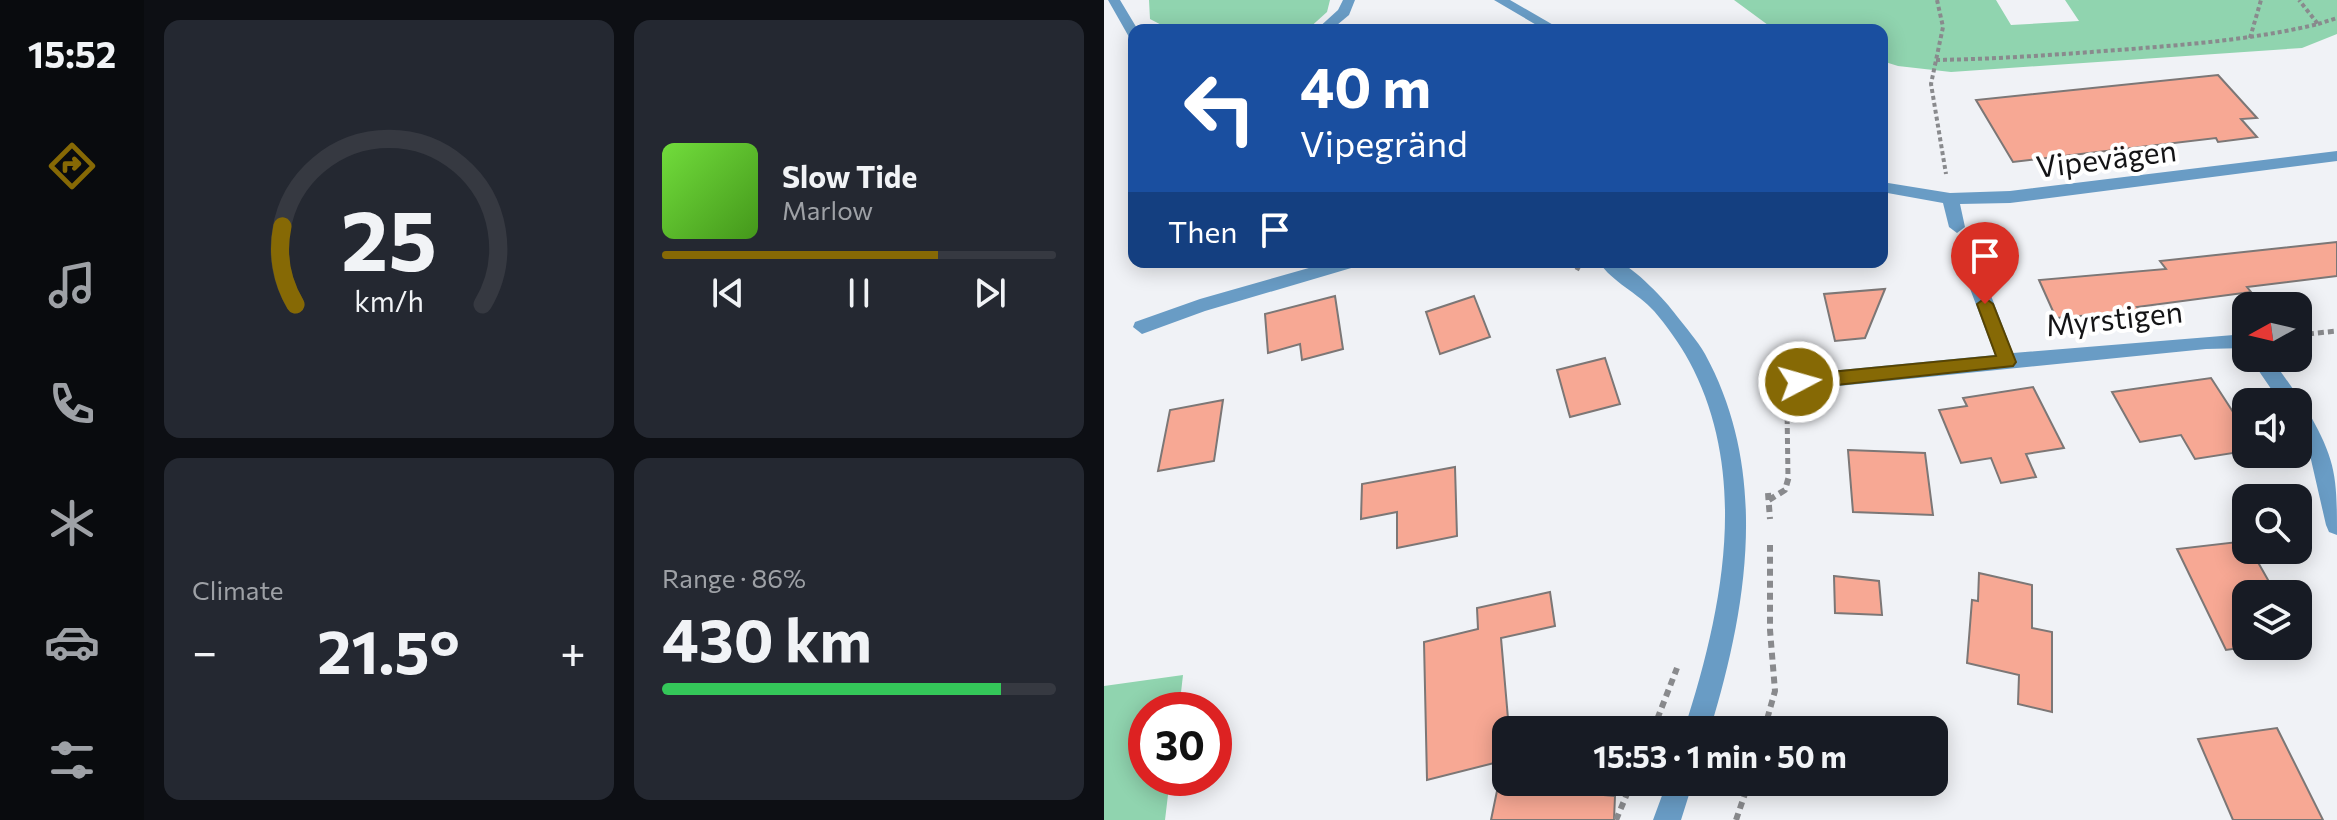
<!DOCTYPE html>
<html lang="en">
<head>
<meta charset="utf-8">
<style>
  :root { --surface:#171b24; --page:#242831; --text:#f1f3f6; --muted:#9ea1a6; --line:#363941; --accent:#866905 }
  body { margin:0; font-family:Commissioner,sans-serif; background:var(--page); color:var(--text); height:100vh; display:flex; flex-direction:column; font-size:30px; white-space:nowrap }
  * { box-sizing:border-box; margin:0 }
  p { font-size:26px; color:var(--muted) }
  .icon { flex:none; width:44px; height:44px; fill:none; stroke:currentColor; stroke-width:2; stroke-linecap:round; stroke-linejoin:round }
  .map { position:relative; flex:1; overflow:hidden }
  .panel { display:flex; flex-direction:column; gap:20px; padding:20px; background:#0d0f14; width:960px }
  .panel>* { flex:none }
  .banner { position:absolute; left:24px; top:24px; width:760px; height:244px; border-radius:16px; box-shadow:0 4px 20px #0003; background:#1a4fa0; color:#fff; overflow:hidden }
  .needle { width:52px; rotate:262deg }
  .tools { position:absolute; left:1128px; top:292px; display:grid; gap:16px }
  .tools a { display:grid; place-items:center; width:80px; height:80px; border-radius:16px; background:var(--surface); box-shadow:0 4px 20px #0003; font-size:40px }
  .speed { position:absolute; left:24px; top:692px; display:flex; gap:16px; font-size:40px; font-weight:700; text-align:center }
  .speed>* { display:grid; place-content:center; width:104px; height:104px; border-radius:50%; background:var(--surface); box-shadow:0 4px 20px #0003; line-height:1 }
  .speed .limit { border:12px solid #d22; background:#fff; color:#111 }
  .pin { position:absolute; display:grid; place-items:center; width:68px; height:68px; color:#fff; margin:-82px -34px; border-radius:50% 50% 50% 0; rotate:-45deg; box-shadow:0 0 8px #0007 }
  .pin .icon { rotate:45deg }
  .me { position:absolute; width:88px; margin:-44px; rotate:84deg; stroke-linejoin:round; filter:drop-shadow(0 0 6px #0008) }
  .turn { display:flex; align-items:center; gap:28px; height:168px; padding:0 40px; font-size:36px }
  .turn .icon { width:104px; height:104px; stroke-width:2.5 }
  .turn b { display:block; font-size:56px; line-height:68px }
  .then { display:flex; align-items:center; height:76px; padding:0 40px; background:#0003; gap:16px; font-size:30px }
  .big { font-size:60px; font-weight:700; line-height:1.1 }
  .panel .widget { flex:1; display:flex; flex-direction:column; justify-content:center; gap:12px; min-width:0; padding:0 28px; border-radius:16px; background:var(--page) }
  .panel .dial { align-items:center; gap:0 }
  .dial svg { height:208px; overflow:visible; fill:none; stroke:var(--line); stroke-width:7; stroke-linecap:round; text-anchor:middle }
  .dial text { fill:var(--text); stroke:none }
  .song { display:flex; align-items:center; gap:24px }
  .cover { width:96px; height:96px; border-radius:12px; background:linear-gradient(135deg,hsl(100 70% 55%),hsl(100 70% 35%)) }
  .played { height:8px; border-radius:4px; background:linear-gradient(90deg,var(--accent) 70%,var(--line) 70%) }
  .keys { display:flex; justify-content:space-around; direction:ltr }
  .heat { display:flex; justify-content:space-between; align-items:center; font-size:44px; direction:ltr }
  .charge { height:12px; border-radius:6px; background:linear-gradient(90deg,#34c759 86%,var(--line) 0) }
  .panel .tiles { flex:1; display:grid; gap:20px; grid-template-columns:repeat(2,1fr) }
  .trip { position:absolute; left:388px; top:716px; width:456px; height:80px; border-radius:16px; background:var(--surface); box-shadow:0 4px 20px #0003; font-weight:700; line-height:80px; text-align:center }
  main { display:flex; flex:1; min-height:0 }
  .tab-bar { display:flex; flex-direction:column; width:144px; justify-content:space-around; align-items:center; background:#090b0e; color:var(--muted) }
  .tab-bar .icon { width:56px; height:56px }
  .tab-bar .selected { color:var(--accent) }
  .tab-bar b { font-size:36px; color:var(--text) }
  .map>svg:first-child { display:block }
  .green { fill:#90d4af }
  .building { fill:#f7a894; stroke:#7c7776; stroke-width:2 }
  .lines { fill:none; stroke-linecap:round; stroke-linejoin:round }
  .path-far2 { stroke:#898a8d; stroke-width:4; stroke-dasharray:4 3; stroke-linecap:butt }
  .path-far1 { stroke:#898a8d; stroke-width:5; stroke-dasharray:6 4; stroke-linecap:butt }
  .path { stroke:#898a8d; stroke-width:6; stroke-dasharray:7 5; stroke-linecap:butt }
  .minor { fill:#699cc5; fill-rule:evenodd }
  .tertiary { fill:#699cc5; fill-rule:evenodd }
  .route { fill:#866905; stroke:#574403; stroke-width:2 }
  .labels { text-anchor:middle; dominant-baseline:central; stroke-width:8; stroke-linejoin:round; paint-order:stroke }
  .street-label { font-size:30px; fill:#141416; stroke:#fff }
</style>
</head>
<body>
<main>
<nav class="tab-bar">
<b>15:52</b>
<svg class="icon selected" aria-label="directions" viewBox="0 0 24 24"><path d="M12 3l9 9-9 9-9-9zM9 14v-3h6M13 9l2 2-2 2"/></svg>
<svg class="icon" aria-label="music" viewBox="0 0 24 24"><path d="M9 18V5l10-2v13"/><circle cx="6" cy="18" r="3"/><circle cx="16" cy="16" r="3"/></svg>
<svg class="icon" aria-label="phone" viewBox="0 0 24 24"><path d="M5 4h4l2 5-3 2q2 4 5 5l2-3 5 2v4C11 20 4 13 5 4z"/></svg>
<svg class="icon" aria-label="climate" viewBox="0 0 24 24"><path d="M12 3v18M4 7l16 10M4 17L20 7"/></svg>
<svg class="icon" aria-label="car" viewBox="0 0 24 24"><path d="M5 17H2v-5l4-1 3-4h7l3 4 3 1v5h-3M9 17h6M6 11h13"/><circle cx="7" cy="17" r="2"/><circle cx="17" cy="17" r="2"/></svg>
<svg class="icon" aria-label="filters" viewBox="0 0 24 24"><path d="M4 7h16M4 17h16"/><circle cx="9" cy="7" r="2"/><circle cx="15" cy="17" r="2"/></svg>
</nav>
<section class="panel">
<div class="tiles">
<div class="widget dial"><svg viewBox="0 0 100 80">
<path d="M14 69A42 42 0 1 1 86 69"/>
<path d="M14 69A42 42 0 0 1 9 39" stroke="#866905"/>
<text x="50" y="56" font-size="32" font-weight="700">25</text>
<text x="50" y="72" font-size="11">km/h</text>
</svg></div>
<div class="widget">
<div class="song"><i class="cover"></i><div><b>Slow Tide</b><p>Marlow</p></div></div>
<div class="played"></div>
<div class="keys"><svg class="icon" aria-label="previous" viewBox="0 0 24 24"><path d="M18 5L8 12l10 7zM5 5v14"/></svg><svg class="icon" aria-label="pause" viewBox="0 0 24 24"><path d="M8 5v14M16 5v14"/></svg><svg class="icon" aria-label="next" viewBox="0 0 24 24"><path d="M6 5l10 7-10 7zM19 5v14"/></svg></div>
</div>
<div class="widget"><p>Climate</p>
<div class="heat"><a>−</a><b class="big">21.5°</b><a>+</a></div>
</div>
<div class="widget"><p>Range · 86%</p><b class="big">430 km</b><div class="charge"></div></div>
</div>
</section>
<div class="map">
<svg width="1233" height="820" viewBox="0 0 1233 820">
  <rect width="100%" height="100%" fill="#f0f2f6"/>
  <path class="green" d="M45,0H226L223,12L203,30H67L46,19Z
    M630,0H892L907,25L975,21L961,0H1233V34L1198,48L847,72L794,66L778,61V30H681L664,25Z
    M79,675L75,710H42V778H66L61,820H0V686Z"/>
  <path class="building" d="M1114,75L1153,118L1137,119L1153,137L1114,142L1112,138L909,162L872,100Z
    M1233,242V276L1143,287L1147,292L1033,307L1036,311L952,318L935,280L1062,269L1056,261Z
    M781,289L761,338L731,341L720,294Z
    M231,296L239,349L198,360L196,344L164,353L161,314Z
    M370,296L386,337L336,354L322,312Z
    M501,358L516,404L466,417L453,370Z
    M1107,378L1142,432V451L1091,459L1077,435L1036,442L1008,392Z
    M929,387L960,448L922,454L932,477L897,483L887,458L857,463L835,410L863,406L859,398Z
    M119,400L110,461L54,471L66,410Z
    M744,450L821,453L829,515L749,512Z
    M351,467L353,536L293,548V512L257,519L258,484Z
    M1142,541V550H1147L1172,594H1142V646H1149L1122,650L1073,549Z
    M875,573L928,585V628L948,632V712L914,704L915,675L863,663L868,600L874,601Z
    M730,576L775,581L778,615L731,613Z
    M446,592L451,626L397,638L405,730H402V760L323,780L320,642L374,629L373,608Z
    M1173,728L1219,820H1129L1094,739Z
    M394,786L511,796L510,820H387Z"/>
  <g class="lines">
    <path class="path-far2" d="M833,0L839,27L827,84L842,174
      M1214,24L1233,18
      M1146,38L1157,0
      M832,60C897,59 962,54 1027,49C1090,44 1152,39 1214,24L1195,0"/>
    <path class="path-far1" d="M463,262L476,269
      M1194,335L1233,331
      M683,408L684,478"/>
    <path class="path" d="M664,493L666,519
      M665,500L681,490L685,476
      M549,730L573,668
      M660,730L671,691L666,630V545
      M512,820L528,782
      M632,820L645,782"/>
    <path class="minor" d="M239,0H251L245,15L227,30H212L234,10Z
      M390,0H406L458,30H441Z
      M1233,151V161L906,203L856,204L861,227L853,233L845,227L839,203L778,192V182L846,193L906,191Z
      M859,240L868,246L909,353L1142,334V348L1102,349L695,390L688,388L685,382L688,376L695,374L891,355L850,246Z
      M226,262H257L254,266L101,311L38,334L29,327L31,322L96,299Z
      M1146,358H1167L1194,396L1196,404L1201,406C1232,460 1233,474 1233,535L1225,532L1222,525L1205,451L1194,431V402H1176Z"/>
    <path class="tertiary" d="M4,0H16L34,30H30V38L25,37Z
      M495,262C501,262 508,261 514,262C529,266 563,302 572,315C582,328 593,340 601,354C666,473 643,608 606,730H580C618,613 647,476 585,361C576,344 562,325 550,311C534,293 508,282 495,262Z
      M563,782H589L577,820H549Z"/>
  </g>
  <path class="route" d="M881,298L889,304L912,362L909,366L695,389L686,382L695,375L892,356L873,304Z"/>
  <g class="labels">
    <g class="street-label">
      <text transform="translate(1002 157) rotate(-7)">Vipevägen</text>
      <text transform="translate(1010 317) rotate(-6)">Myrstigen</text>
    </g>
  </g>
</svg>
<div class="tools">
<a><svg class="needle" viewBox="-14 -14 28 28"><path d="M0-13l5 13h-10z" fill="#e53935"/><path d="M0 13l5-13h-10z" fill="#9ea1a6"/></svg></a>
<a><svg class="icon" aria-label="sound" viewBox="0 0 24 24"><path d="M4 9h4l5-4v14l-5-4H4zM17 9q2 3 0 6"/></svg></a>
<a><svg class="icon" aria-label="search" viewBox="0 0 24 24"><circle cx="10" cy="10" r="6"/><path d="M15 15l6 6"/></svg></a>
<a><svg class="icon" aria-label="layers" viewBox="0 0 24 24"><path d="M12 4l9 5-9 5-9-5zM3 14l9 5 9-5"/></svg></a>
</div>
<div class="speed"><div class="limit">30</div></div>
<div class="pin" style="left:881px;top:304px;background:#d93025"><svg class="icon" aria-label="arrive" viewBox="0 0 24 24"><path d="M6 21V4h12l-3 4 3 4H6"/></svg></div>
<svg class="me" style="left:695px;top:382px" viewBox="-20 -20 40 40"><circle r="17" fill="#866905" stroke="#fff" stroke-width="3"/><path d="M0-11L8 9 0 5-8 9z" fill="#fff"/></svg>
<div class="trip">15:53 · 1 min · 50 m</div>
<div class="banner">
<div class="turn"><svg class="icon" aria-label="left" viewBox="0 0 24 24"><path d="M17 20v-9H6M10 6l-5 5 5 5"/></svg><div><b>40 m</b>Vipegränd</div></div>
<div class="then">Then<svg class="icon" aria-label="arrive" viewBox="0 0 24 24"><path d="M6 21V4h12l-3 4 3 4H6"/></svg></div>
</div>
</div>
</main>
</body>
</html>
